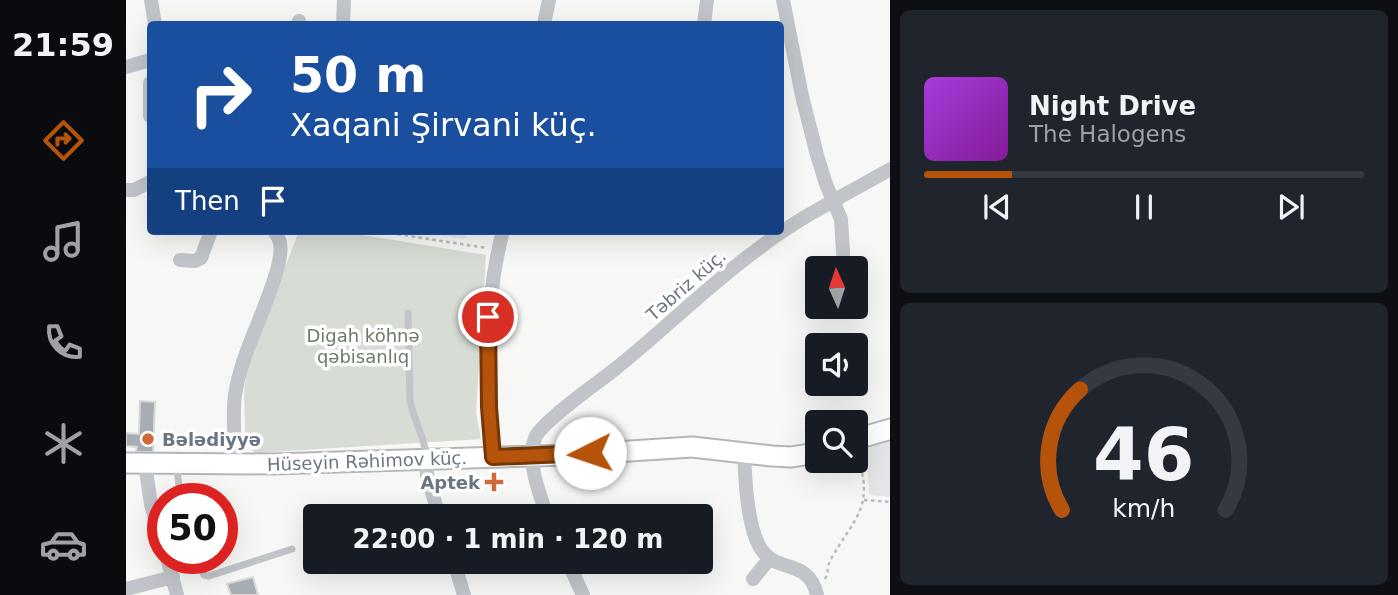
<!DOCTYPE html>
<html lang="en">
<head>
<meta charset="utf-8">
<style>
  :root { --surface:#171b24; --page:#20242c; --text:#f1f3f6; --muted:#9ea1a6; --line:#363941; --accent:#b45309 }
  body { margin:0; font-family:"DejaVu Sans",sans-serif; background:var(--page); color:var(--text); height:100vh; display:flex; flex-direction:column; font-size:26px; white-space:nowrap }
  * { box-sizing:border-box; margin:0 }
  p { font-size:23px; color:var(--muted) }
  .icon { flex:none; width:38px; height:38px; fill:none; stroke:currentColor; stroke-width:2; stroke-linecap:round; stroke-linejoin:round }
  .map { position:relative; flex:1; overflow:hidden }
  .drawer { display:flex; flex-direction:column; gap:10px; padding:10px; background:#0d0f14; width:508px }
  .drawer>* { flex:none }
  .guide { position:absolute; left:21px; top:21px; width:637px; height:214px; border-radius:7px; box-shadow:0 7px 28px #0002; background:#1a4fa0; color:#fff; overflow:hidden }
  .needle { width:46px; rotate:357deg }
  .tools { position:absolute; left:679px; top:256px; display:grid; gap:14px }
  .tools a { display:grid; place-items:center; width:63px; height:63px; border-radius:7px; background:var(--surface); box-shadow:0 7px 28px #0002; font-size:35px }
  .speed { position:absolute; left:21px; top:483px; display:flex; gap:14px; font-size:35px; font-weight:700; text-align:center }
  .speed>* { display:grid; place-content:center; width:91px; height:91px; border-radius:50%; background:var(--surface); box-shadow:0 7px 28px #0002; line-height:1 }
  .speed .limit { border:10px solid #d22; background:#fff; color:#111 }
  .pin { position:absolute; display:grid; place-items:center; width:60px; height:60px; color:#fff; margin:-30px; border:4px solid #fff; border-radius:50%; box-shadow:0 2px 7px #0007 }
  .me { position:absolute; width:77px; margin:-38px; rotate:266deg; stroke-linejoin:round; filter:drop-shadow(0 0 5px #0008) }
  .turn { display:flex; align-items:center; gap:24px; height:147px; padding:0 28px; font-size:32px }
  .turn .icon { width:91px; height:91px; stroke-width:2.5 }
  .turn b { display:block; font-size:49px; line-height:60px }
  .then { display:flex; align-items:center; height:66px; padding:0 28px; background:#0003; gap:14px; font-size:26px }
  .drawer .widget { flex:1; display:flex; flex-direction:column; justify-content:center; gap:10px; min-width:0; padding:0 24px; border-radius:10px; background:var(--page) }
  .drawer .dial { align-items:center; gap:0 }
  .dial svg { height:182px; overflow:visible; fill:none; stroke:var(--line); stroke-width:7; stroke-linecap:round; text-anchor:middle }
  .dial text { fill:var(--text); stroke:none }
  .song { display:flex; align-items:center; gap:21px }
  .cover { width:84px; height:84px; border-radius:10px; background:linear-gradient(135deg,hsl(280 70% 55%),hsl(290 70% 35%)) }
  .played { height:7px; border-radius:4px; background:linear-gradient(90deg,var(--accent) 20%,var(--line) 20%) }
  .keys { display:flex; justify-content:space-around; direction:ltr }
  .trip { position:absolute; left:177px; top:504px; width:410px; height:70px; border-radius:7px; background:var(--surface); box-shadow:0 7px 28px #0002; font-weight:600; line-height:70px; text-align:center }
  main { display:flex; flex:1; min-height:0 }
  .dock { display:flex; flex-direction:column; width:126px; justify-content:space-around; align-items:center; background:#090b0e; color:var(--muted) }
  .dock .icon { width:49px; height:49px }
  .dock .selected { color:var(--accent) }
  .dock b { font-size:32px; color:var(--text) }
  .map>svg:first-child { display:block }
  .built { fill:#e5e6e5 }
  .green { fill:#d7dcd5 }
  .building { fill:#a7adb3; stroke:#d9d9d7; stroke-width:2 }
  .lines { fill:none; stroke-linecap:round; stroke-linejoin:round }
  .secondary-casing { stroke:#b2b6bb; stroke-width:23 }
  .path { stroke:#b9bcbe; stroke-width:2.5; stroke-dasharray:3.5 3.5; stroke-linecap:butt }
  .service { stroke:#c1c4c8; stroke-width:7 }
  .minor { stroke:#c1c4c8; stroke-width:14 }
  .secondary { stroke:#fff; stroke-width:19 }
  .route-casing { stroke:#753606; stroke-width:18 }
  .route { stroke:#b45309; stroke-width:12 }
  .poi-dot { fill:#d1693c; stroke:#fff; stroke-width:2.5 }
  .labels { text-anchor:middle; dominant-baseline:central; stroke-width:7; stroke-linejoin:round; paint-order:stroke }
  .street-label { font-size:18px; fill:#6a7683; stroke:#fff }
  .park-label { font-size:18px; fill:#6a7b68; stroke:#fff }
  .poi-label { font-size:18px; font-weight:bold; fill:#6a7683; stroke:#fff; text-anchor:start }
</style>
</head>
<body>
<main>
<nav class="dock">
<b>21:59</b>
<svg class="icon selected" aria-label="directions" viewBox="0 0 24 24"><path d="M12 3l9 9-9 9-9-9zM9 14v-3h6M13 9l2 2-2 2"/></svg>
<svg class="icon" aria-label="music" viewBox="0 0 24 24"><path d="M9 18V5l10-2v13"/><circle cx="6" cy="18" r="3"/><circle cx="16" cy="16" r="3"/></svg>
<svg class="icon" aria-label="phone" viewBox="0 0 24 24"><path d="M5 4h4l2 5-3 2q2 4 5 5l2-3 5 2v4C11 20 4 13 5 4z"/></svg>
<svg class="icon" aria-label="climate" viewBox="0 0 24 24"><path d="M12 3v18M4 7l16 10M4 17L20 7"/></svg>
<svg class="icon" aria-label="car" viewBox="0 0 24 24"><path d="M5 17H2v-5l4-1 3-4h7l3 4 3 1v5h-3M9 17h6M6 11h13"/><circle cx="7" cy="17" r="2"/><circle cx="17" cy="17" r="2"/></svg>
</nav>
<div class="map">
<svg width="765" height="595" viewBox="0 0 765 595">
  <rect width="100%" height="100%" fill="#f7f7f5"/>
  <path class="built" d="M283,231H341L339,239Z
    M764,438V497L743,495L740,444Z"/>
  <path class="green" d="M173,231H212L360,255L350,413L355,439L128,453L119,432L118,389L123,359Z"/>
  <path class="building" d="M14,401L29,402L27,452H10L11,447L0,446V433L13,434Z
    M127,577L132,595H105L101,584Z"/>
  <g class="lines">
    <g class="secondary-casing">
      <path id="secondary" d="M730,439L765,429
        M0,463L147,464L442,455L566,447L646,456L665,457L691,453"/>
    </g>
    <path class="path" d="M251,231L361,248
      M738,500L765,502
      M699,579C703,572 701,565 705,559C729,517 750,505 730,454"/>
    <path class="service" d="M282,313L284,400C287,420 299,436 300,456
      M50,464L55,499
      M71,558L78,575L83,576L166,549"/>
    <path class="minor" d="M25,0L29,24
      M657,0L676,96L691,155L700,184L715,219L718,268
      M172,24L173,21
      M217,24L218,0
      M418,24L423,0
      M578,24L581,0
      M0,67L24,60
      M24,83V116
      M0,190H8L24,182
      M54,260L69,261L75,258L85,231
      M618,452C619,478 621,527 635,549C651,574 683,558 691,595
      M367,457C361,381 357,305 377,231
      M300,458L301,475L313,516
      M19,463L25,505L37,543
      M110,465C109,442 106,418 109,395C116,350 141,310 152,266C155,254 157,241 148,231
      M421,516C414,494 400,462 409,438C416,421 472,383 489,369C537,331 579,288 628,252C670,219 718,195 765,169
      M41,558L51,595
      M328,562L338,595
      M442,562L457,595
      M627,579L644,558
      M0,589L47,577"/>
    <use href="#secondary" class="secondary"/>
  </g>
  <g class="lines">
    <g class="route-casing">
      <path id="route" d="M362,317L363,407L367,457L464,453"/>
    </g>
    <use href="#route" class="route"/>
  </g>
  <g class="poi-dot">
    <circle cx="22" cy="439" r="7"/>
    <path d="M364.5 471.5h7v7h7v7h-7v7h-7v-7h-7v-7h7z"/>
  </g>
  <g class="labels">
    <g class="street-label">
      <text transform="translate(560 285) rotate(-41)">Təbriz küç.</text>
      <text transform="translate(241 461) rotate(-2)">Hüseyin Rəhimov küç.</text>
    </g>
    <g class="park-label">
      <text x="237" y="335">Digah köhnə<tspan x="237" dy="21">qəbisanlıq</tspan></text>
    </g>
    <g class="poi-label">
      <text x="36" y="439">Bələdiyyə</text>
      <text x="354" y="482" text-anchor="end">Aptek</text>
    </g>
  </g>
</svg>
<div class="tools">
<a><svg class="needle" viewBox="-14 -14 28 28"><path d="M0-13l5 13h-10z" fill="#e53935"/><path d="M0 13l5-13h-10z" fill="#9ea1a6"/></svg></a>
<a><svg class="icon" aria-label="sound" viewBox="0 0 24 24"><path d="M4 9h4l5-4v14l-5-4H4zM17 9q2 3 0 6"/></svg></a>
<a><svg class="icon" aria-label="search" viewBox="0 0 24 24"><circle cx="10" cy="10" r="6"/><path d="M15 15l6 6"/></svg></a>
</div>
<div class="speed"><div class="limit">50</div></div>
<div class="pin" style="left:362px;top:317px;background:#d93025"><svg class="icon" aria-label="arrive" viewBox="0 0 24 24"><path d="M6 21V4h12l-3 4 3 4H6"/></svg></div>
<svg class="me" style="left:464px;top:453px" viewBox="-20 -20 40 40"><circle r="19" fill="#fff"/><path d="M0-13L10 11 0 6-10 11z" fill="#b45309"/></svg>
<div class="trip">22:00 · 1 min · 120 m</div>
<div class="guide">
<div class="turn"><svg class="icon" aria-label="right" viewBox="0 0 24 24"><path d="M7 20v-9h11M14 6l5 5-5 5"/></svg><div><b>50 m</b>Xaqani Şirvani küç.</div></div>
<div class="then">Then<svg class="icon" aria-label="arrive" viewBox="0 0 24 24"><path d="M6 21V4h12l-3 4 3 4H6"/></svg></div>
</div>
</div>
<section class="drawer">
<div class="widget">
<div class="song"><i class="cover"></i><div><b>Night Drive</b><p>The Halogens</p></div></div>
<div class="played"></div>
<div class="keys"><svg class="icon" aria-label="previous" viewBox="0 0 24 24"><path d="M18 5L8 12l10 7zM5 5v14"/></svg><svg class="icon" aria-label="pause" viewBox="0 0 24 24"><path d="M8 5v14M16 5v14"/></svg><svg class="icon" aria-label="next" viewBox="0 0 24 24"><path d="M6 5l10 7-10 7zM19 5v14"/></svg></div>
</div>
<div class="widget dial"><svg viewBox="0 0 100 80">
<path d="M14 69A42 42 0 1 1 86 69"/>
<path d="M14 69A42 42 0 0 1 22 16" stroke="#b45309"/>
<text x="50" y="56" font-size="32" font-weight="700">46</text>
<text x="50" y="72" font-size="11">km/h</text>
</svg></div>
</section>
</main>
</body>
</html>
